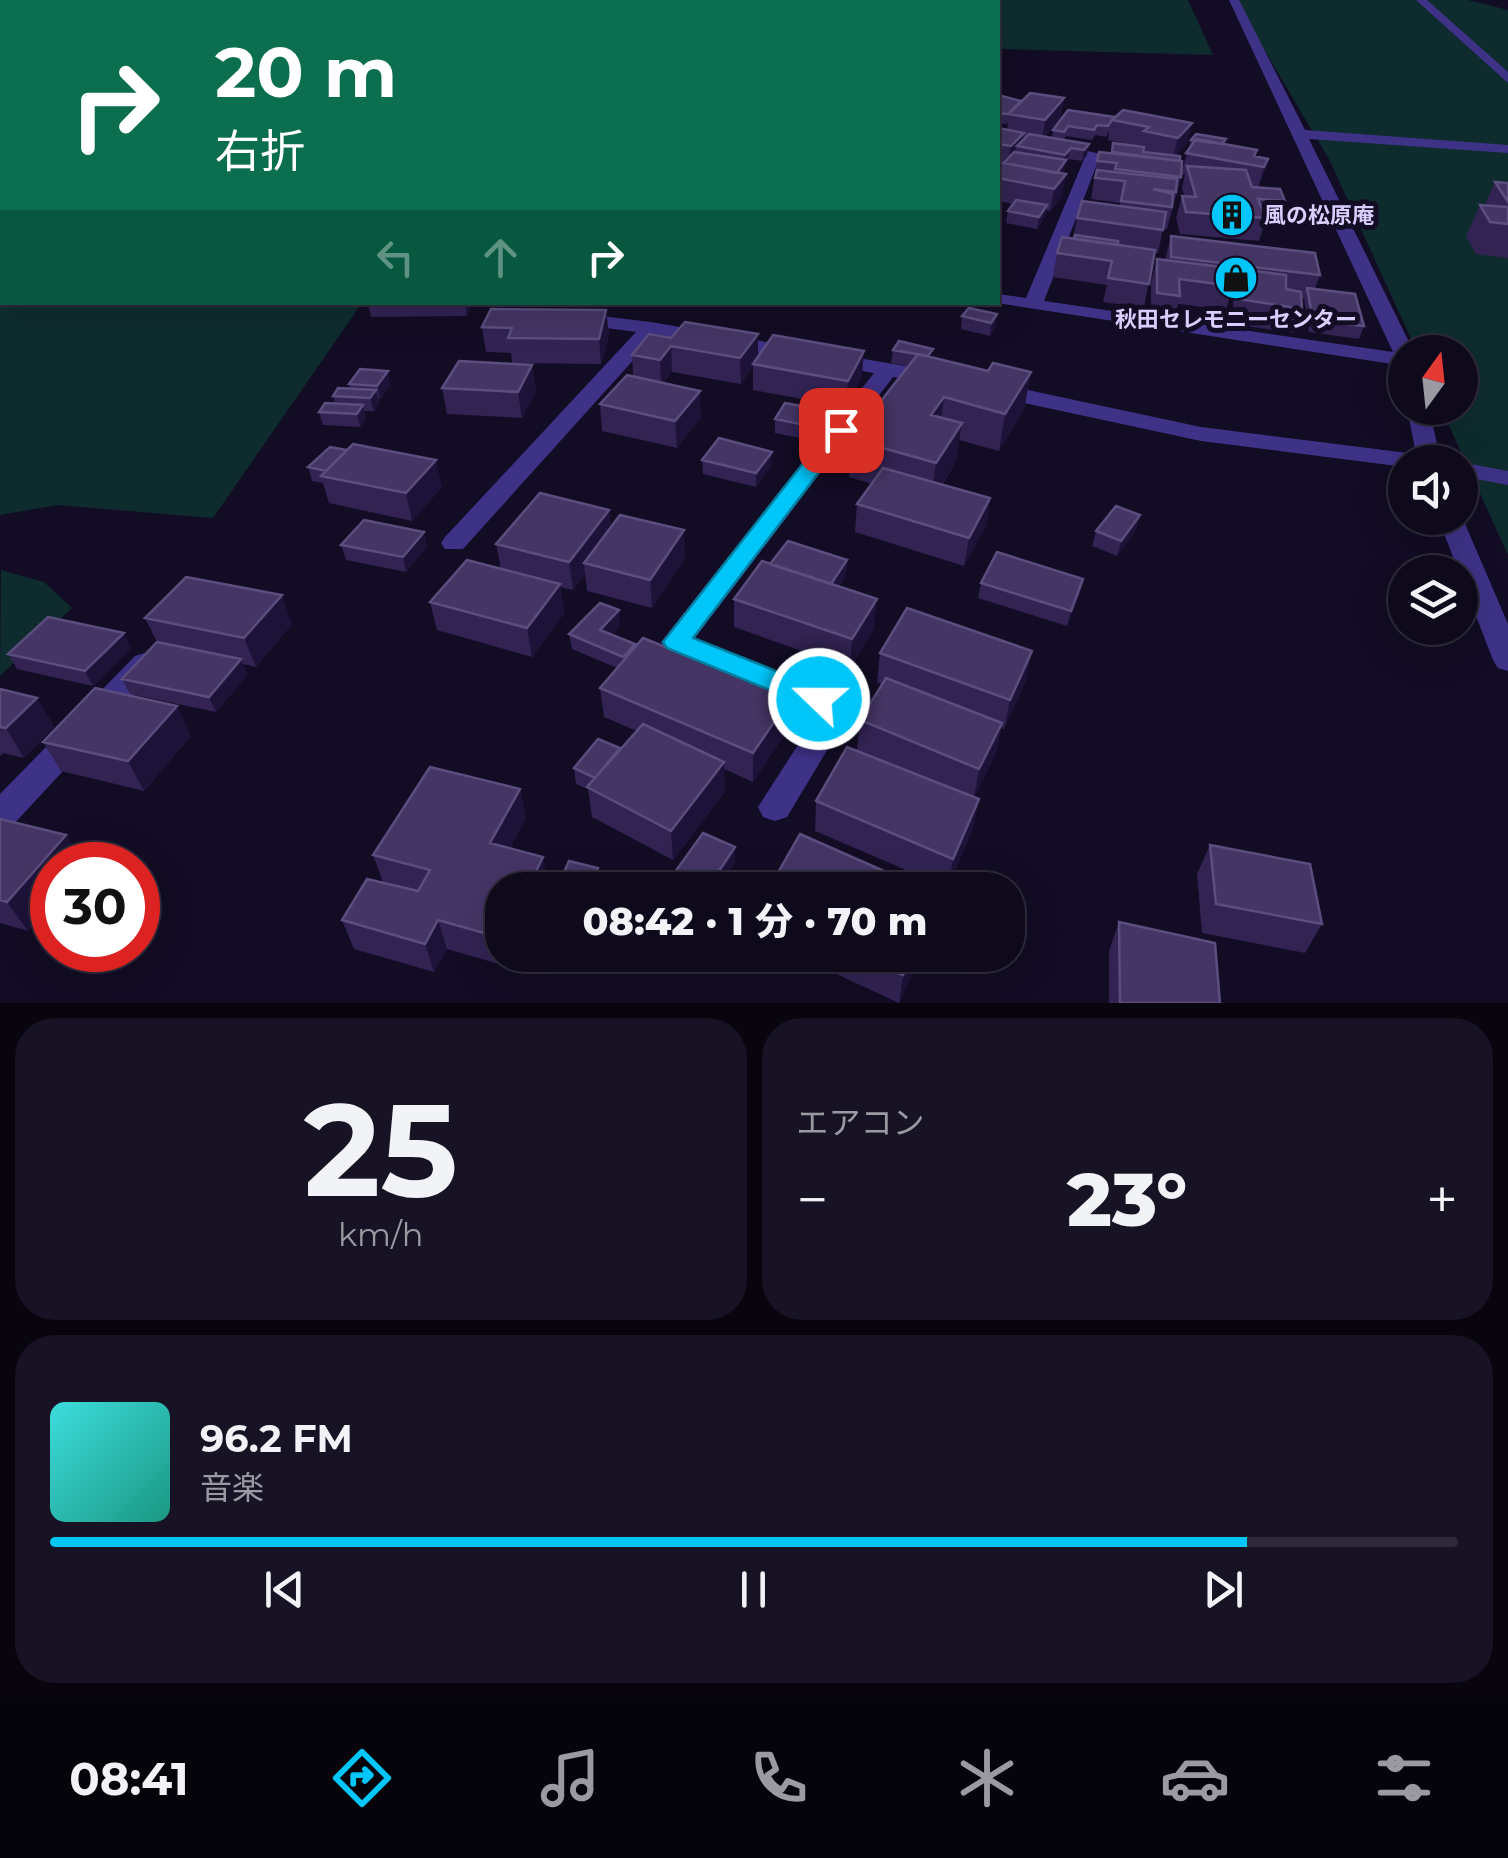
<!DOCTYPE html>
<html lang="ja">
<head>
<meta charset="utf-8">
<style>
  :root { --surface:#0e091b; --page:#171224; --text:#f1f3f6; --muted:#9b9aa3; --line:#2e2a3a; --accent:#00c6fa }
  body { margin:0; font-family:Montserrat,"Noto Sans JP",sans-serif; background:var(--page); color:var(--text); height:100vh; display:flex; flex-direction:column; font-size:38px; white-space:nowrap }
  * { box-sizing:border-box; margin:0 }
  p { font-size:32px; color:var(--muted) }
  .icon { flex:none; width:55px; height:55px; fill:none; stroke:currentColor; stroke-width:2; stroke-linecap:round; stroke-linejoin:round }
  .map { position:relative; height:1003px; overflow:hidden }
  .sheet { display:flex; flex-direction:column; gap:15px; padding:15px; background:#08050f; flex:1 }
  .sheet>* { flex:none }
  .banner { position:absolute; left:0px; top:0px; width:1000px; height:305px; box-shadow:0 10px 40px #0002,0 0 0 2px var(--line); background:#0b6e4f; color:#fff; overflow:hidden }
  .needle { width:65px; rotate:15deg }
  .buttons { position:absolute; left:1388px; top:335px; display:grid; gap:20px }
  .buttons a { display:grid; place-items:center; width:90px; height:90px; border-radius:50%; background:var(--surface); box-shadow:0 10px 40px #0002,0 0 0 2px var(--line); font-size:50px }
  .speed { position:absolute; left:30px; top:842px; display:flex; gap:20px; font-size:50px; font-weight:700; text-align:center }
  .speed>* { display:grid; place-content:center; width:130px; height:130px; border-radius:50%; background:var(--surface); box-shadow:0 10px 40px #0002,0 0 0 2px var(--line); line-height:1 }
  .speed .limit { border:15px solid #d22; background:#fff; color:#111 }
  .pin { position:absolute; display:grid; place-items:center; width:85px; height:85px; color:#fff; margin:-42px; border-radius:20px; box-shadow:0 5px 15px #0006 }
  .me { position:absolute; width:110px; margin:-55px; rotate:292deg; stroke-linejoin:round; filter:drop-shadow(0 0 8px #0008) }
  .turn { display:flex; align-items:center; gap:35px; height:210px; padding:0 50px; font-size:45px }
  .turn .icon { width:130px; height:130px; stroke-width:2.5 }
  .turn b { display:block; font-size:70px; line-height:85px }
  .lanes { display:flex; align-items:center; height:95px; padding:0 50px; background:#0003; justify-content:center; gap:50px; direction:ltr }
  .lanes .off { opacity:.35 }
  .big { font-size:75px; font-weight:800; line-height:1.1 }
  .sheet .widget { flex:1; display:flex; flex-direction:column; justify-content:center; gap:15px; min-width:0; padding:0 35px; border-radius:40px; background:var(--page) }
  .sheet .dial { align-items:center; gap:0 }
  .dial b { font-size:130px; line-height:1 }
  .song { display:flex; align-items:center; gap:30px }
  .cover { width:120px; height:120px; border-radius:15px; background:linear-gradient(135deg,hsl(180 70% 55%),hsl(170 70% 35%)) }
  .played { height:10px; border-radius:5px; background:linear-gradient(90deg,var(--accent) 85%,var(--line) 85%) }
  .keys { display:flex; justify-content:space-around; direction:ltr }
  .heat { display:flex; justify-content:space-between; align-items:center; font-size:55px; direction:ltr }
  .sheet .tiles { flex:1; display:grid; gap:15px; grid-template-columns:1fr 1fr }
  .widget:last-child { grid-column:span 2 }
  .trip { position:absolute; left:485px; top:872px; width:540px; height:100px; border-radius:40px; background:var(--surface); box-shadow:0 10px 40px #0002,0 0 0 2px var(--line); font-weight:800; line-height:100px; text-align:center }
  .dock { display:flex; height:160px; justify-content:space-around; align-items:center; background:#06040b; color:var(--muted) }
  .dock .icon { width:70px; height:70px }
  .dock .current { color:var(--accent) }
  .dock b { font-size:45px; color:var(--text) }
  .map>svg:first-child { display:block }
  .green { fill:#0e2c2e }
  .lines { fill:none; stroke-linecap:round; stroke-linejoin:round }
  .minor { fill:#3e3287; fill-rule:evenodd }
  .wall { fill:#322353 }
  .shaded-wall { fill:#1d1238 }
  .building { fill:#443565; stroke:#5b4e7e; stroke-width:2.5 }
  .route { fill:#00c6fa; stroke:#0081a2; stroke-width:2.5 }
  .labels { text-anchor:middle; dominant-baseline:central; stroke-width:10; stroke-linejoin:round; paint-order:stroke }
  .far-poi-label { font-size:22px; font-weight:bold; fill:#d9cfff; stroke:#120c24; text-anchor:start }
</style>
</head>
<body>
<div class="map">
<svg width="1508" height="1003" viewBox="0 0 1508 1003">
  <rect width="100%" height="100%" fill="#120c24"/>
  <path class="green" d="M0,0H1188L1213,55L998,49V2H2V302L362,303L213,518L58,505L0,515Z
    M1235,0H1468L1508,10V555L1441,408H1460V352H1417L1330,161Z
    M1,570L44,582L72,608L0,676Z"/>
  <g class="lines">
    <path class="minor" d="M1229,0H1239L1305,130L1508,145V153L1309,139L1414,352H1405V366L990,302H998V294L1026,298L1085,157L998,140V132L1101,154L1044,301L1393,352Z
      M1416,0H1427L1508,72V83Z
      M577,313L651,322L945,373L948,378L937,384L893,377L695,638L849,699L853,707L787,817L775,821L763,817L758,807L819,712L666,649L661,642L874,373L656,335L463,549H445L441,543L445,537L636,332L570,323V315Z
      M995,383L1201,427L1416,454L1407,408H1429L1441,462H1405V467L1201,441L987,395L984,390L987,385Z
      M1457,462H1460L1508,471V485L1460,476Z
      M1460,512L1508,624V671L1498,668L1493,660L1438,518H1460Z
      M145,653L155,656L160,664L155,672L12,826L0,830V794L135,656Z"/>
  </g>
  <path class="wall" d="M998,95L1061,118L1044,137L1052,138L1053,130L1068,110L1114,118L1123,110L1187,143L1176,155L1181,177L1167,229H1163L1158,253H1154L1144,308L1103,302L1107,285L1053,277L1057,253L1073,239L1077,218L1120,206V203L1091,199L1097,161L1111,153L1138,146L1108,140L1109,131L1106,137L1095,135L1092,140L1066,136L1064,140L1089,144L1087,155L1082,161L1069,159L1066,163L1063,174L1062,196L1050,211L1046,210L1045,216L1037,229L1006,223L1008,211L1013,204L998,201V128L1007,130L1008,123L1007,124L998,123Z
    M1191,140L1224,144L1255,156L1268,159L1258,188L1285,201L1278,223L1265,222L1259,241L1180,234L1176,218L1182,196H1184L1182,187L1185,175L1181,174Z
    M1495,182L1508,183V258L1476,254L1466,236L1480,205H1485Z
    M1171,236L1320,275L1315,289L1364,326L1359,339L1309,332L1304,298H1301L1302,309L1294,333L1232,324L1234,289H1232L1226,310L1178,304L1174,321L1151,318V283L1157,259L1165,260Z
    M472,302L467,316L371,317L368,304Z
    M606,310L609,335L601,364L512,363L511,353L486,352L482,327Z
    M997,314L995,327L990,336L961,329L962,316Z
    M649,334L758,358L862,376L846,407L753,390V365L741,384L672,372L663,383L701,417L677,448L602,431L600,404L633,376L632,355Z
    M893,350L932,357L988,371L1031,372L1024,409L999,451L959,440L956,461L942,485L990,498L986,526L964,566L855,532L857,504L872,484L849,477L851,439L908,367L891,363Z
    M532,365L536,391L522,418L447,414L442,388Z
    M349,384L391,385L380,399H378L379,404L374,411H364L366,419L360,427L323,425L319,412L335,404L333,396L350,389Z
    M829,411V425L820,442L775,433V419Z
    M772,452L771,466L756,487L703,474L702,460Z
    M308,467L442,487L412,521L329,503L323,483L312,481Z
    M609,510L611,527L685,558L652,608L587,591L585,574L573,590L560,587L564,613L532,657L437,630L430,602L501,569L496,544Z
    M1140,515L1136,530L1117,556L1092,546L1096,531Z
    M341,545L427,546L406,572L346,560Z
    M847,560L846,575L839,586L874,628L850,668L734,627V599L770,564Z
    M1083,579L1080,593L1067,626L978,598L981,583Z
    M145,618L292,624L256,667L243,664L247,675L216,712L130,694L122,679L157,642Z
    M620,625L611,635L635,647L791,697L790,726L753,782L724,769L725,792L673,860L592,817L588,789L576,784L574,768L620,750L637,731L604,717L600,688L617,668L572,649L569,634Z
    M131,648L93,686L17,669L8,654Z
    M880,653L1026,680L1004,729L1001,728L996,753L974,797L979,799L973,828L948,888L815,831L816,801L900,768L857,750L860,720L882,684L877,682Z
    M0,689L37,698L54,727L24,758L3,753L0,756Z
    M191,736L144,791L61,771L43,742Z
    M520,789L526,818L510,848L549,886L502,890V955H516L510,967L447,949L434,972L354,949L342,920L383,882L373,855Z
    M0,819L66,835L84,864L28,931L0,923Z
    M1210,845L1322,924L1305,953L1202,933L1197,874Z
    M735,847V862L717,890H682L676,887L675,872Z
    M1119,922L1220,1003H1109V951Z
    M582,955H627L622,966Z
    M795,955H920L899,1003Z"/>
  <path class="shaded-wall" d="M1064,98L1061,118L1042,140L1045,120Z
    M1192,123L1187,143L1173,158L1178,138Z
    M1024,133L1022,143L1017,146L1016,149L1009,157L1011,146Z
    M1089,144L1087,155L1082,161L1084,150Z
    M1071,148L1064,171L1053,186L1055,175L1064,164L1065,155Z
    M1268,159L1262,180L1258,188L1264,167Z
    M1066,174L1062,196L1050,211L1054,189Z
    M1047,205L1045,216L1037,229L1039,217Z
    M465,302H472L467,316L465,304Z
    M606,310L609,335L601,364L599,339Z
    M997,314L995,327L990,336L991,323Z
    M758,334V359L741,384L740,358Z
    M671,346L672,372L661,385L660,360Z
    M864,351L862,376L846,407L848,381Z
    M532,365L536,391L522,418L518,392Z
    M388,371L391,385L380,399L377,386Z
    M1031,372L1024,409L999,451L1005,414Z
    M376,390L379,404L374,411L370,398Z
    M700,391L701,417L677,448L675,421Z
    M944,397L939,434L931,415Z
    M363,405L366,419L360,427L357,414Z
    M829,411V425L820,442V428Z
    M962,423L956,461L931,501L936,463Z
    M772,452L771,466L756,487V473Z
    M436,460L442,487L412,521L406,493Z
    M990,498L986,526L964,566L969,538Z
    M609,510L612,537L584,563L585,574L573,590L569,562Z
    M1140,515L1136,530L1117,556L1121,541Z
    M684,530L685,558L652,608L650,580Z
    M424,532L427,546L406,572L403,557Z
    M847,560L846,575L826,604L827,589Z
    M1083,579L1080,593L1067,626L1071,611Z
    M560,584L564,613L532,657L527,628Z
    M282,595L292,624L256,667L244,638Z
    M877,599L874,628L850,668L852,639Z
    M619,610L620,625L602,645L600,630Z
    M124,633L131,648L93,686L85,671Z
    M1032,651L1026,680L1004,729L1010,700Z
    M241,659L247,675L216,712L209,697Z
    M791,697L790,726L753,782V753Z
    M37,698L54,727L24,758L6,728Z
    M177,706L191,736L144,791L128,761Z
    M1002,723L996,753L974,798L979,769Z
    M724,762L725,792L673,860L671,831Z
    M520,789L526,818L497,872L490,843Z
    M979,799L973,828L948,888L953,859Z
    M66,835L84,864L52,865V902L28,931L7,902Z
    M735,847V862L717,890H707Z
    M543,857L549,886L547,890H527Z
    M598,868L600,883L597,890H588Z
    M438,920L447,949L434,972L425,944Z
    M507,955H516L510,967Z
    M621,955H627L622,966Z
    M912,955H920L899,1003L903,975Z"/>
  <path class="building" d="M1030,93L1064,98L1045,120L1009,114Z
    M998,95L1021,101L1008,114L998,113Z
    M1068,110L1114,117L1108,126L1097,125L1094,130L1068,126L1064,132L1053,130Z
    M1123,110L1192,123L1178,138L1144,131L1149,127L1112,120Z
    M998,128L1024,133L1011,146L998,144Z
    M1029,134L1089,144L1084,150L1071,148L1065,155L1017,146Z
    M1196,134L1226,139L1222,144L1191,140Z
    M1196,139L1257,150L1254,156L1268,159L1264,167L1186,153Z
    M1113,143L1144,147L1143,152L1180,156V161L1112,152Z
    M1014,152L1066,160L1057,173L1004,163Z
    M1099,152L1182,161L1181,177L1115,169L1117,163L1097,161Z
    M998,162L1066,174L1054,189L998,178Z
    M1187,166L1246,170L1252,187L1280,189L1285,201L1258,199L1266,218L1186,212L1182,196L1196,197Z
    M1097,170L1177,179L1176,192L1153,189L1173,194L1172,207L1121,201L1125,181L1095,178Z
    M1495,182L1508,183V202Z
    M1016,200L1047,205L1039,217L1008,211Z
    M1082,201L1166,212L1163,230L1077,218Z
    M1480,205L1508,207V224L1490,222Z
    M1075,235L1118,241V245L1074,239Z
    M1171,236L1315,253L1320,275L1171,257Z
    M1062,237L1155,250L1149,284L1108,278L1112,261L1057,253Z
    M1157,259L1230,268L1233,286L1179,279L1180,296L1157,293Z
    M1240,269L1286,275V289L1301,292L1302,309L1239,299Z
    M1307,288L1355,294L1364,326L1313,320Z
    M369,302H465L368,304Z
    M969,308L997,314L991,323L962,316Z
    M491,309L606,310L599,339L508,338L512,328L482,327Z
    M685,322L758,334L740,358L671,346L660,360L632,355L649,334L671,338Z
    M773,335L864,351L848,381L753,364Z
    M899,341L933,349L928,356L893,350Z
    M918,354L988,371L993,363L1031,372L1005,414L944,397L931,415L962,423L936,463L851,439Z
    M459,361L532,365L518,392L442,388Z
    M360,369L388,371L377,386L349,384Z
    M627,375L700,391L675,421L600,404Z
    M338,388L376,390L370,398L333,396Z
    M325,403L363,405L357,414L319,412Z
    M785,403L829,411L820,428L775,419Z
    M719,438L772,452L756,473L702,460Z
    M353,444L436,460L406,493L321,476Z
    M330,447L347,450L326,471L308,467Z
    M883,468L990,498L969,538L857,504Z
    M540,493L609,510L569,562L496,544Z
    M1116,506L1140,515L1121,541L1096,531Z
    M620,515L684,530L650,580L584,563Z
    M364,520L424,532L403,557L341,545Z
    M788,541L847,560L831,584L770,564Z
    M997,552L1083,579L1071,611L981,583Z
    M467,560L560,584L527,628L430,602Z
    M762,561L877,599L852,639L734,599Z
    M186,577L282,595L244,638L145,618Z
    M600,603L619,610L600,630L635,644L623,657L569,634Z
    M907,608L1032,651L1010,700L880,653Z
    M48,617L124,633L85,671L8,654Z
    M643,638L791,697L753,753L600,688Z
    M157,642L241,659L209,697L122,679Z
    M886,678L1002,723L979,769L860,720Z
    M95,688L177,706L128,761L43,742Z
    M0,689L37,698L6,728L0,727Z
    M643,724L724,762L671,831L587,787Z
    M598,739L620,748L595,778L574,768Z
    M847,747L979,799L953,859L816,801Z
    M430,767L520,789L490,843L543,857L527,890H502V938L438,920L425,944L342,920L367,879L418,891L430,870L373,855Z
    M0,819L66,835L7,902L0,900Z
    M703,833L735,847L707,889L675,872Z
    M800,834L927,890H768Z
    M1210,845L1310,864L1322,924L1216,904Z
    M569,861L598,868L588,890H556Z
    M606,881L640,890H602Z
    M1119,922L1215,943L1220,1003H1120Z
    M859,955H912L903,975Z"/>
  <path class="route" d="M841,423L851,430L693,638L829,692L833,699L829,706L819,710L667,648L663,642L833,425Z"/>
  <defs>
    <g id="building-disc" transform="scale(2.25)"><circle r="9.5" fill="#00c6fa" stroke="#120c24"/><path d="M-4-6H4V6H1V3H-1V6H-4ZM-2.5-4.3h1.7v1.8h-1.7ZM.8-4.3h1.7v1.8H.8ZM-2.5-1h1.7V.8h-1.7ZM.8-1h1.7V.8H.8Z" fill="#111"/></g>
    <g id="shop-disc" transform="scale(2.25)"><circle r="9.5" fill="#00c6fa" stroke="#120c24"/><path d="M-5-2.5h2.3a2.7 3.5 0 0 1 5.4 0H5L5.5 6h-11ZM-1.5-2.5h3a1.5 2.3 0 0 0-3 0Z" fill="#111"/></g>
  </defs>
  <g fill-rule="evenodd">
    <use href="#building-disc" x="1232" y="215"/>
    <use href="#shop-disc" x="1236" y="278"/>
  </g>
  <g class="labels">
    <g class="far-poi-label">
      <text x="1264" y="215">風の松原庵</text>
      <text x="1236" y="319" text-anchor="middle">秋田セレモニーセンター</text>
    </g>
  </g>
</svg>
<div class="buttons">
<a><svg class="needle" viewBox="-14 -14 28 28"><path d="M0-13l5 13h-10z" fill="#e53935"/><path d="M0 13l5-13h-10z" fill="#9b9aa3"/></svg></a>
<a><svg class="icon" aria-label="sound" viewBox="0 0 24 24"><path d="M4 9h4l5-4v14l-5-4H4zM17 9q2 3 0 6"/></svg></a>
<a><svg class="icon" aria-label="layers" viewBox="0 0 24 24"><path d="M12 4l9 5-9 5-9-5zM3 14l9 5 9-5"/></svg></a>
</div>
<div class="speed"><div class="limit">30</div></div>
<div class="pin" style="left:841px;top:430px;background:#d93025"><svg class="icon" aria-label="arrive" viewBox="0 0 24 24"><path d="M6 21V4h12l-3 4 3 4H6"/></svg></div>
<svg class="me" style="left:819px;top:699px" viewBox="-20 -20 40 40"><circle r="17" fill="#00c6fa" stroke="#fff" stroke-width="3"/><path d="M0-11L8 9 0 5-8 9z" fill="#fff"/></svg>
<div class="trip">08:42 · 1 分 · 70 m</div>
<div class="banner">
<div class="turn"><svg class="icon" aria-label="right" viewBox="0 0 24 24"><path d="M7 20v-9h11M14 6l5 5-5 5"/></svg><div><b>20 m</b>右折</div></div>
<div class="lanes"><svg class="icon off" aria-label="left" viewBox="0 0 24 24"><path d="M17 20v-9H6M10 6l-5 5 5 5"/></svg><svg class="icon off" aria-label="ahead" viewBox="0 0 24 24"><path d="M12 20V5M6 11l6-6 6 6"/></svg><svg class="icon" aria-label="right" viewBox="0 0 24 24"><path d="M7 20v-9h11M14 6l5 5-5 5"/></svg></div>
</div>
</div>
<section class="sheet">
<div class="tiles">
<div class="widget dial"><b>25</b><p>km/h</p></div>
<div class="widget"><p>エアコン</p>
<div class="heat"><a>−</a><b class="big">23°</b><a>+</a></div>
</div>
<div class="widget">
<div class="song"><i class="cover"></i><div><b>96.2 FM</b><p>音楽</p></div></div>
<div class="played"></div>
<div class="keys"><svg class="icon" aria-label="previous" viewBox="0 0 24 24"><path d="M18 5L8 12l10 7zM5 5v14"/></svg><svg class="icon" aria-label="pause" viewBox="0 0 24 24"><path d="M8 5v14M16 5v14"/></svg><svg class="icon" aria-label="next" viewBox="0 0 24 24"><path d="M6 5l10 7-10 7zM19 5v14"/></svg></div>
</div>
</div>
</section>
<nav class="dock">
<b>08:41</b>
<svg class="icon current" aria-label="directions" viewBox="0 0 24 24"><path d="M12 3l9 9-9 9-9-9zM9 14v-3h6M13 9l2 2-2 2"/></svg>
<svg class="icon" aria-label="music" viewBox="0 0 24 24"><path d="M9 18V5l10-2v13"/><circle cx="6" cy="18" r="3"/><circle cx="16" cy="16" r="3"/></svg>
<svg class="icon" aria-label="phone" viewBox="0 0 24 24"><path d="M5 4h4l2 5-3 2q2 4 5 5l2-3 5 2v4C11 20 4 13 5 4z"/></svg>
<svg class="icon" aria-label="climate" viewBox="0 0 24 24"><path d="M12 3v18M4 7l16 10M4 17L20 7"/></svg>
<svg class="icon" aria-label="car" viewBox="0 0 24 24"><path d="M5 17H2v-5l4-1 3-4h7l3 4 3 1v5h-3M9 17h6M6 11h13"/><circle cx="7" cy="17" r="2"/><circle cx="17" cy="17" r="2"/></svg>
<svg class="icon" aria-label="filters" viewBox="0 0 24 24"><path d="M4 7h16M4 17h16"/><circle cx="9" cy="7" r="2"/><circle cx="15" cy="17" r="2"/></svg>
</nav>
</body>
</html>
